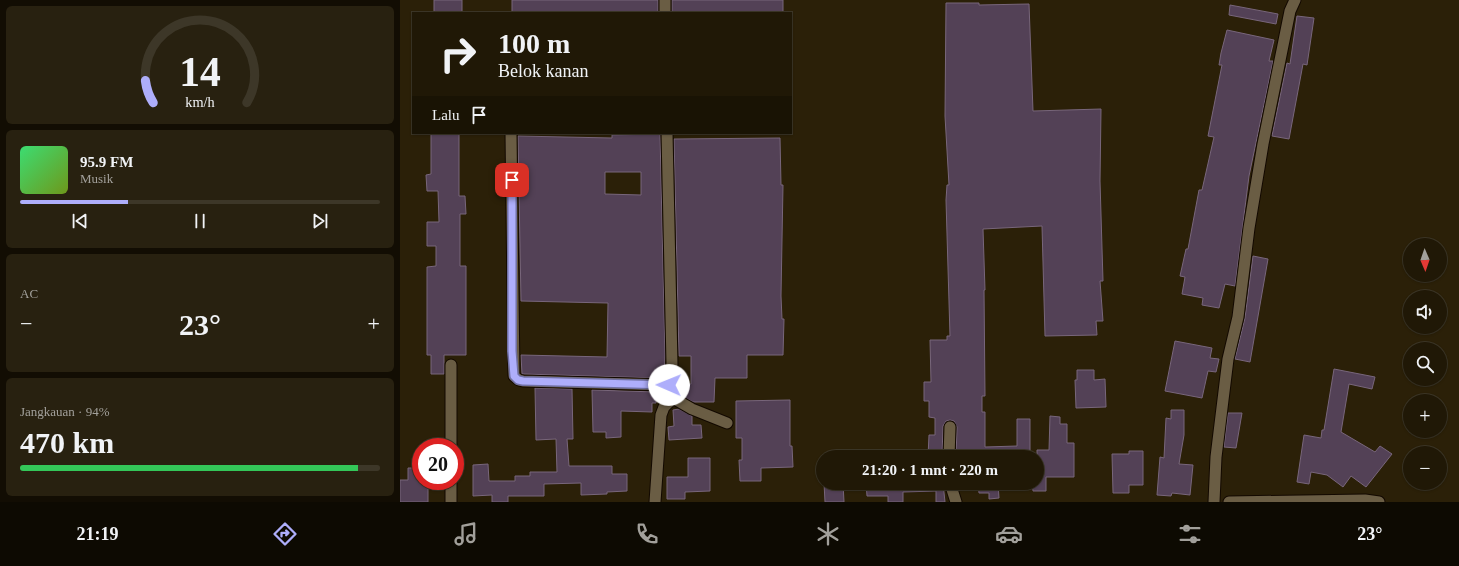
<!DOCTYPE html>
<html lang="id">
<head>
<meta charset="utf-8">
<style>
  :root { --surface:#201806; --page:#282110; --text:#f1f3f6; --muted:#a2a09b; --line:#3d3728; --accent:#aeaefb }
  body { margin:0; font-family:"Times New Roman",serif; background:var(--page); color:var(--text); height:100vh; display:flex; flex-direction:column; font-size:15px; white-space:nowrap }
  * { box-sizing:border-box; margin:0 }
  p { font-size:13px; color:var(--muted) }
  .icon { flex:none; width:22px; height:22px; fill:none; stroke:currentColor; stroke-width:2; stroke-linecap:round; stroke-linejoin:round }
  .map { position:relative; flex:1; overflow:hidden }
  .drawer { display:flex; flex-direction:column; gap:6px; padding:6px; background:#120d03; width:400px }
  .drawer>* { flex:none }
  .guide { position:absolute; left:12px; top:12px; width:380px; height:122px; border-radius:0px; box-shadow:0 1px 3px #0004,0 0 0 1px var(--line); background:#201806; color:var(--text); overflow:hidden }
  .needle { width:26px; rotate:178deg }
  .fabs { position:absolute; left:1003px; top:238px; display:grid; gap:8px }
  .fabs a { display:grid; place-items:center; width:44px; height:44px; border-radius:50%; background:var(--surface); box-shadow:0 1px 3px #0004,0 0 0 1px var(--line); font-size:20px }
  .speed { position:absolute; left:12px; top:438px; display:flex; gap:8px; font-size:20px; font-weight:700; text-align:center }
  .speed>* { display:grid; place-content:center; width:52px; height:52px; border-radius:50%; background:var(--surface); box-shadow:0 1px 3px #0004,0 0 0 1px var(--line); line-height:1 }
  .speed .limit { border:6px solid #d22; background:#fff; color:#111 }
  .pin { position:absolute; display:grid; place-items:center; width:34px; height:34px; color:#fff; margin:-17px; border-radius:8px; box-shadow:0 2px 6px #0006 }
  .me { position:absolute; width:44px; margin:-22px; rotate:271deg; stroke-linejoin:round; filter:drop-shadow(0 0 3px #0008) }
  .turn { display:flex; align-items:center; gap:14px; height:84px; padding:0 20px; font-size:18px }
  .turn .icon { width:52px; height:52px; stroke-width:2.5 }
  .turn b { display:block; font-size:28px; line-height:34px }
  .then { display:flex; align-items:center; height:38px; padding:0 20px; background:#0003; gap:8px; font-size:15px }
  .big { font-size:30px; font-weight:700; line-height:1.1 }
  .drawer .tile { flex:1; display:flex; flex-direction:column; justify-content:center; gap:6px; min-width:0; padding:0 14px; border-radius:6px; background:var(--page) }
  .drawer .dial { align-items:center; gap:0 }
  .dial svg { height:104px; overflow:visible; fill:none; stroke:var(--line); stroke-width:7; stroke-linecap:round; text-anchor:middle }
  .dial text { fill:var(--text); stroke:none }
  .song { display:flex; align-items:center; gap:12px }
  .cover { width:48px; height:48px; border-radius:6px; background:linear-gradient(135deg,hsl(140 70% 55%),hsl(80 70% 35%)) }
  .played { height:4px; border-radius:2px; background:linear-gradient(90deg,var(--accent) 30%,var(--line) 30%) }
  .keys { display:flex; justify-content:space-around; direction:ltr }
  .heat { display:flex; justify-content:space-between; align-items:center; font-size:22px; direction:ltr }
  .charge { height:6px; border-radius:3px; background:linear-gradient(90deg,#34c759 94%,var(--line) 0) }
  .trip { position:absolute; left:416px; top:450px; width:228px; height:40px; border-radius:20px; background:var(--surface); box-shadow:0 1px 3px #0004,0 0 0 1px var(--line); font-weight:700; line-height:40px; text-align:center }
  .tab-bar { display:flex; height:64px; justify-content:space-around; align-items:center; background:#0d0a02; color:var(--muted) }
  .tab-bar .icon { width:28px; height:28px }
  .tab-bar .active { color:var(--accent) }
  .tab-bar b { font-size:18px; color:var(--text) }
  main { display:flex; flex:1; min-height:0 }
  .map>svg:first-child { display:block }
  .building { fill:#534156; stroke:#78667b; fill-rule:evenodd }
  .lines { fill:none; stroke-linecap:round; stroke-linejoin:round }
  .minor-casing { stroke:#130900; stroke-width:13 }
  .minor { stroke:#6a5d44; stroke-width:11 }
  .route-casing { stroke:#7171a3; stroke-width:10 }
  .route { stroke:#aeaefb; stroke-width:7 }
</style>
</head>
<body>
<main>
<section class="drawer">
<div class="tile dial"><svg viewBox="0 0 100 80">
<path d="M14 69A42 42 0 1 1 86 69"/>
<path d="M14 69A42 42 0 0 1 8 52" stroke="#aeaefb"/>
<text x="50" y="56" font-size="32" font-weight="700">14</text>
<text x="50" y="72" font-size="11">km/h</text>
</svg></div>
<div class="tile">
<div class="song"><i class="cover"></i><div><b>95.9 FM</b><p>Musik</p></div></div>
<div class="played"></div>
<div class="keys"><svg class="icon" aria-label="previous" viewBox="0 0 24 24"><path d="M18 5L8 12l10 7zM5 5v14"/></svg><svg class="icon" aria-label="pause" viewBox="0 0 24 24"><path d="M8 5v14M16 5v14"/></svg><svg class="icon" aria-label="next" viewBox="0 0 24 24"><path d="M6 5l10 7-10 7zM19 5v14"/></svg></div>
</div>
<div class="tile"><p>AC</p>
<div class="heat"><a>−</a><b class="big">23°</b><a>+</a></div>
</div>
<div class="tile"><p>Jangkauan · 94%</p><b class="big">470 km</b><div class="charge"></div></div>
</section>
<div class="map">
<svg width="1059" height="502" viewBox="0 0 1059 502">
  <rect width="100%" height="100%" fill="#2b2008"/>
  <path class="building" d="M34,0H62V13H34Z
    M112,0H258V13L112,12Z
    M272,0H383V13H272Z
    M546,3H579V5L629,4L633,111L701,109L700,181L703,281H700L703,321H696L697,335L645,336L642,226L583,229L585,290H584L585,396H582V412H585V447L617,446V419H630V457H556L557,427L554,421L550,420L546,421L543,426L542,457H528L529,435H535V418L529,417V401H524V382H531L530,340H547V336H550L546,200L547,185H549L545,116Z
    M830,5L878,14L876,24L829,15Z
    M897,16L914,18L907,65L903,64L889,139L872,136L887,63L890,64Z
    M827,30L874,40L869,61H873L849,176L835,286L825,284L819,308L802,305L803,298L782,294L785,277L780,276L786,249H788L799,190H802L814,137L808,136L822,65H819L821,53Z
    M31,133H59V196H65L66,214H60V266H66V355H44V374H31V355H27V267L36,266V246H27V222H39L38,191H27L26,175L31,174Z
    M260,134L265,356L264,372H256V378L122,374L121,355L207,357L208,303L121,301L118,136L212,138V135ZM205,172H241V195L205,194Z
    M380,138L381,185H383L381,296L382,319H384L383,355H347V378H315L314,402H293L284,397L286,384H291V356H279L274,139Z
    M853,256L868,259L850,362L835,359L845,318Z
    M775,341L812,348L810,358L819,359L816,372L808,371L802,398L765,391Z
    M934,369L975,377L972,389L949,384L941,432L975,452L980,446L992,454L966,487L951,476L943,487L927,475L911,472L909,484L897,482L904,435L921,438L922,430H924Z
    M677,370H694V380L705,379L706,407L676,408L675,380H677Z
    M135,388L172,389L173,439H167L169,466H212V474H227V491L207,492V494L181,495V483L144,484V496H108V502H92V495L73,496V465L88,464L89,481H115V476H130V472H157L156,439L136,440Z
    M192,390L256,392V403H252V412L221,411V437L206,438V432H193Z
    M390,400V446H392L393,467L361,468V481H340L339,460H342V438H336V401Z
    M279,409L292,416V425H301L302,438L269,440L268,427L274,426L273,410Z
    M771,410H784V435L779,464L793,465L790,495L772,493L771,496L757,495L760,457L764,458L766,418L771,419Z
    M828,413H842L836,448L824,447Z
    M650,416L660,417V424H667V443H674V477H646V491H633L632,483H637V450H649Z
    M729,451H743V485H729V493H713L712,454H729Z
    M288,458H310V491L285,492V499H267V477H288Z
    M8,468H21V481H28V502H0V480H8Z
    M424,483H443L444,502H425Z
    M466,483H543L545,502H536V491L503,492V502H488V496H467Z
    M578,483H598L599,498L589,499V493H579Z"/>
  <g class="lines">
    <g class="minor-casing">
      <path id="minor" d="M265,0V13
        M111,133L114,376L119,380L123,381L269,385
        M273,398L292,409L327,423
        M51,447V365
        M549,457L550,427
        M550,483L556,502
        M51,502V481
        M255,502L261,415L264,407L273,398L269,385L272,364L267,133
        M814,502L816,457L828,359L838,317L849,228L863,144L890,11L895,0
        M829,502L965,500L979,502"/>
    </g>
    <use href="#minor" class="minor"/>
  </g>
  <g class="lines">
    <g class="route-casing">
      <path id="route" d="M112,180V351L114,376L118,380L123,381L269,385"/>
    </g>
    <use href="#route" class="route"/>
  </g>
</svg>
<div class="fabs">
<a><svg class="needle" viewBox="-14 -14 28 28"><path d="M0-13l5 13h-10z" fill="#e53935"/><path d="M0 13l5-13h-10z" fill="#a2a09b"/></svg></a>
<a><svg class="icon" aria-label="sound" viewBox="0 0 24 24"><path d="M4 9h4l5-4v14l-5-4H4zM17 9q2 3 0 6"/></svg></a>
<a><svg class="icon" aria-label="search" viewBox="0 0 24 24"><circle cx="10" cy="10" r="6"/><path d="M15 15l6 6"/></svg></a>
<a>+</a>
<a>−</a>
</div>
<div class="speed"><div class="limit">20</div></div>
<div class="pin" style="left:112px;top:180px;background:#d93025"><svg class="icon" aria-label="arrive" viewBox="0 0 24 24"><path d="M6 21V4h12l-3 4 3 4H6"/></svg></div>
<svg class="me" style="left:269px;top:385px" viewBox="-20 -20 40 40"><circle r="19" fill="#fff"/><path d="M0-13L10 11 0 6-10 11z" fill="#aeaefb"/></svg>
<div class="trip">21:20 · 1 mnt · 220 m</div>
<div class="guide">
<div class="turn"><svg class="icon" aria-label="right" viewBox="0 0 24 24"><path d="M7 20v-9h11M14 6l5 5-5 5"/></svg><div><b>100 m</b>Belok kanan</div></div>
<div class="then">Lalu<svg class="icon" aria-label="arrive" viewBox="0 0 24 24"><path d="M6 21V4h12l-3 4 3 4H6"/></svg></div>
</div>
</div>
</main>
<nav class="tab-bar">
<b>21:19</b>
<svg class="icon active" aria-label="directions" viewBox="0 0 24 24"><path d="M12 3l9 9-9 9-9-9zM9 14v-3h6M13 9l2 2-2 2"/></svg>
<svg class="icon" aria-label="music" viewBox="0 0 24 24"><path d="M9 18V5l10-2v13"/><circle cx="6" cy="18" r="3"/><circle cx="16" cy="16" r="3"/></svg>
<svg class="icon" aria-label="phone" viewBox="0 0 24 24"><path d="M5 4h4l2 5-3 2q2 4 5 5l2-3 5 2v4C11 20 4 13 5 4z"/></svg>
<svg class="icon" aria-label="climate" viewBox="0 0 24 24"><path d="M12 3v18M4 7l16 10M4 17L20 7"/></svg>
<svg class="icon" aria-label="car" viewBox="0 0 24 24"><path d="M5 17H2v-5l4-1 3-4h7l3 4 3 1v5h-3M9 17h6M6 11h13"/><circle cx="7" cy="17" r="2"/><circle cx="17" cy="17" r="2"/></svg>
<svg class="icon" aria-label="filters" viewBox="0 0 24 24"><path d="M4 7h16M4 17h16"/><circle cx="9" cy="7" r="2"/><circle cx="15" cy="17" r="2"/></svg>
<b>23°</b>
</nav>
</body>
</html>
